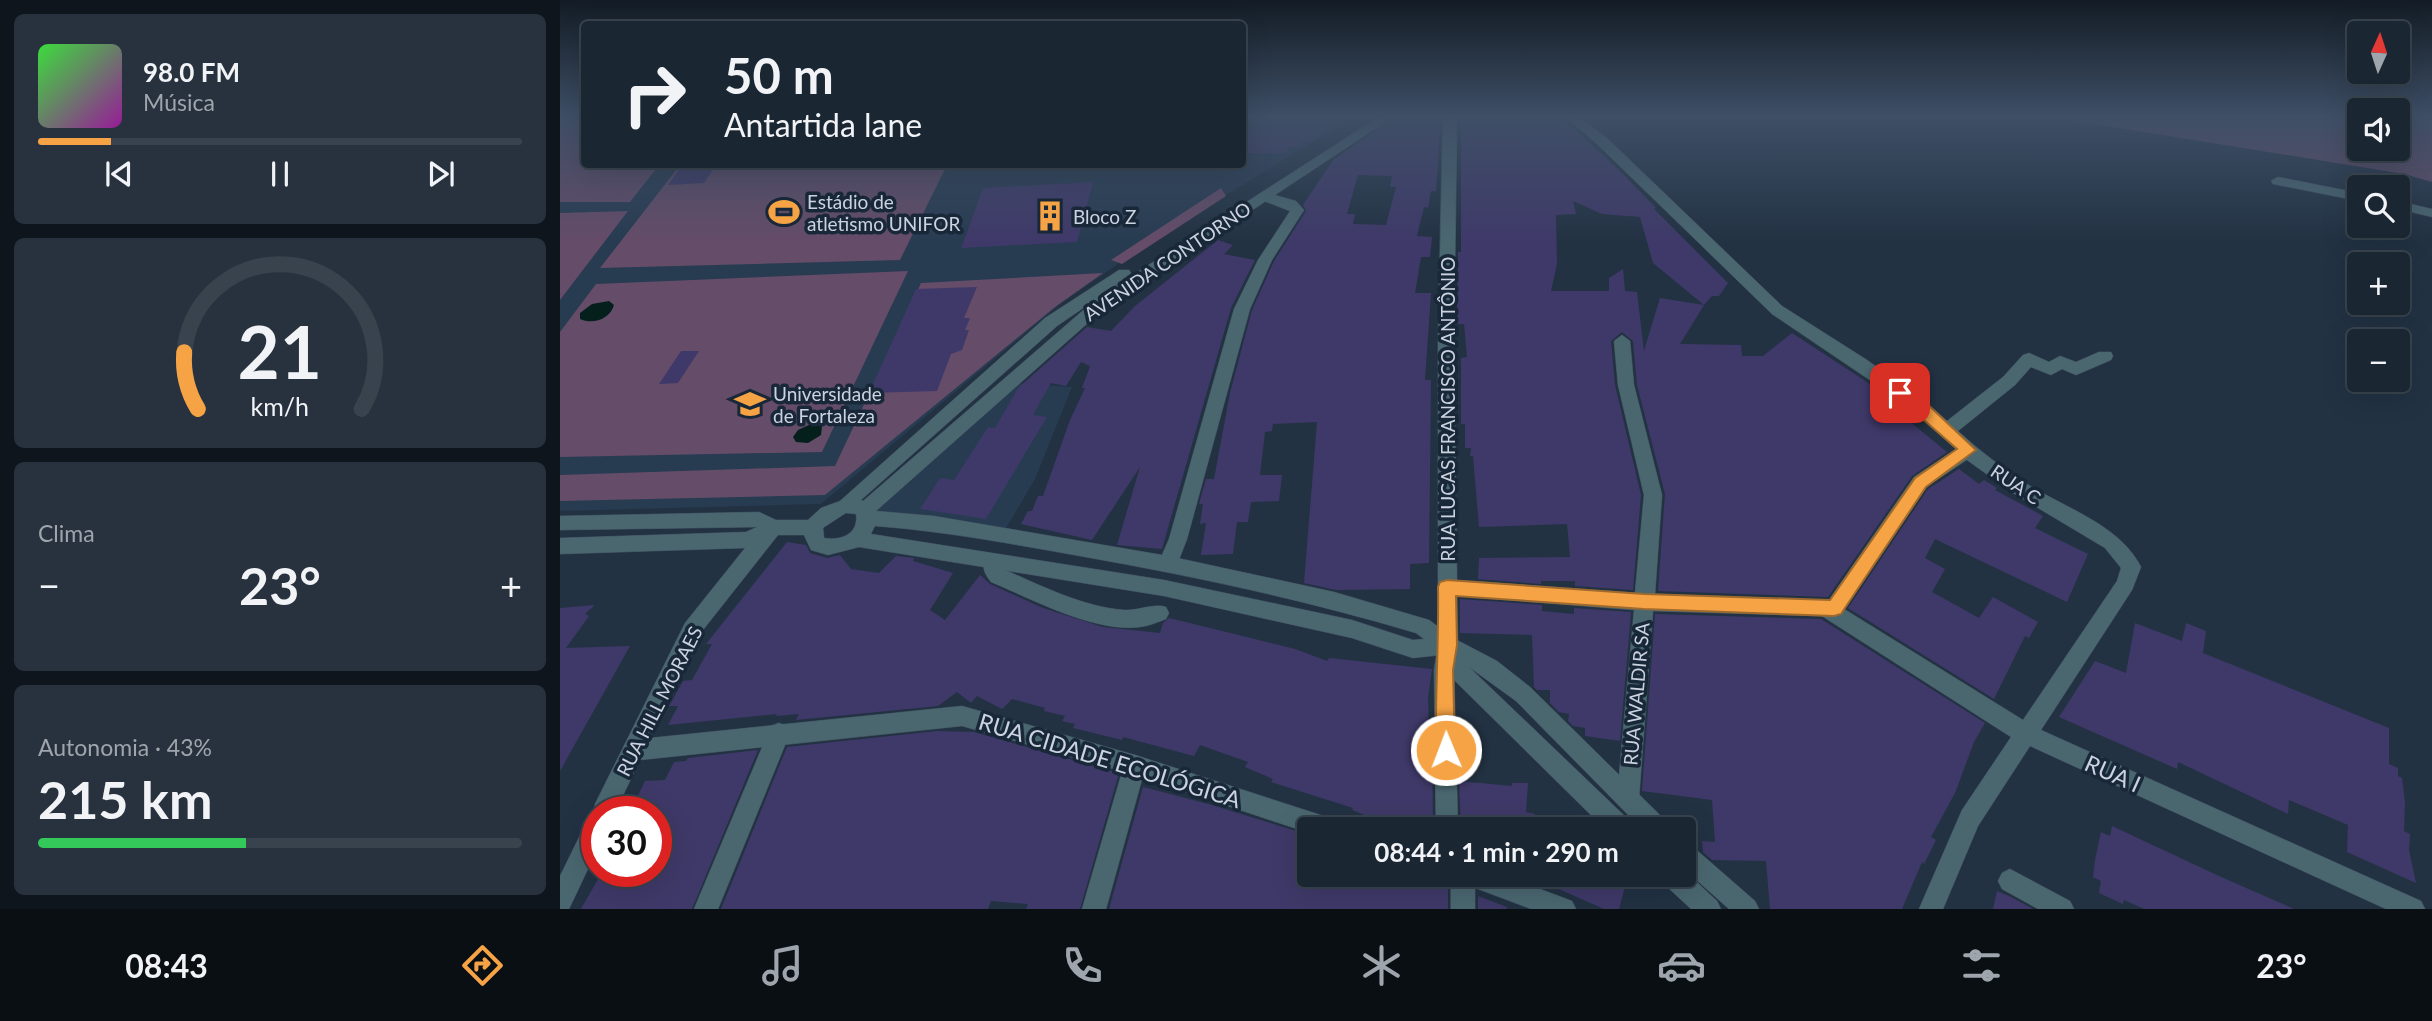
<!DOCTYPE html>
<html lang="pt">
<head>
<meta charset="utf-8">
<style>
  :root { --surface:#1a2632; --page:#27323e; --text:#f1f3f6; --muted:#9fa5ac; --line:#38434d; --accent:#f5a345 }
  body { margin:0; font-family:Lato,sans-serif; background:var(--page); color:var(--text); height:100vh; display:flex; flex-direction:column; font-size:26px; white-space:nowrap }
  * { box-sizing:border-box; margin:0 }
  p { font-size:23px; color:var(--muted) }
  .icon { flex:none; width:38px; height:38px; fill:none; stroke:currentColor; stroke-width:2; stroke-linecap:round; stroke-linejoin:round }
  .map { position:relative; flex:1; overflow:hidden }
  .drawer { display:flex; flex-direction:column; gap:14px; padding:14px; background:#0e151c; width:560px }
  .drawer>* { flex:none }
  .hud { position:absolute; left:21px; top:21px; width:665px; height:147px; border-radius:7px; box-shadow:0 7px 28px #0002,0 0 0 2px var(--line); background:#1a2632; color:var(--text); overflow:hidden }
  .needle { width:46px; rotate:3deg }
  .tools { position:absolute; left:1787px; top:21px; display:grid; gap:14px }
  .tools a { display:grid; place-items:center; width:63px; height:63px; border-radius:7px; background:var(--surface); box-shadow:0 7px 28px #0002,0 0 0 2px var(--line); font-size:35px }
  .speed { position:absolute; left:21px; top:796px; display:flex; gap:14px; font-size:35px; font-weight:700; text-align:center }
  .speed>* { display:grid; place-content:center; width:91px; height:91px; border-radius:50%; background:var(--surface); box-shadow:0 7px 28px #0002,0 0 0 2px var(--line); line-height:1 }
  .speed .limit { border:10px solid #d22; background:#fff; color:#111 }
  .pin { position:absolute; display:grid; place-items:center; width:60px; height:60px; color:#fff; margin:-30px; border-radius:14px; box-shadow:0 4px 10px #0006 }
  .me { position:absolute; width:77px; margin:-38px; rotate:359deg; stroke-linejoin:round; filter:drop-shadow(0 0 5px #0008) }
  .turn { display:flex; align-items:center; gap:24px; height:147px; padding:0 28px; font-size:32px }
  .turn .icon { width:91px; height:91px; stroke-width:2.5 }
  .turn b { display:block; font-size:49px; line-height:60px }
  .big { font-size:52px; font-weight:700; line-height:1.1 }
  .drawer .widget { flex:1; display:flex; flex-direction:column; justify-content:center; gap:10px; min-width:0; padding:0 24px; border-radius:10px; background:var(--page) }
  .drawer .dial { align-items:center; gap:0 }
  .dial svg { height:182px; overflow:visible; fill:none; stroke:var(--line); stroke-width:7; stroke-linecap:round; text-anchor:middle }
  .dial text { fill:var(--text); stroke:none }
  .song { display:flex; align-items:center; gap:21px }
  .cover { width:84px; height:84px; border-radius:10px; background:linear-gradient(135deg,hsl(120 70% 55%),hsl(300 70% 35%)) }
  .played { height:7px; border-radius:4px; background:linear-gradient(90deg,var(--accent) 15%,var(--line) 15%) }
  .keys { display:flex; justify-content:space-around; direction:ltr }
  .heat { display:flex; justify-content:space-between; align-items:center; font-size:38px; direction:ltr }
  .charge { height:10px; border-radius:5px; background:linear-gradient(90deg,#34c759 43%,var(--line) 0) }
  .trip { position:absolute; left:737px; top:817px; width:399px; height:70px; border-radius:7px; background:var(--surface); box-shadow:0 7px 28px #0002,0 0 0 2px var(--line); font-weight:700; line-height:70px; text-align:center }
  .tab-bar { display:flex; height:112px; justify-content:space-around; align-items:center; background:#0a0f14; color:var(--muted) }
  .tab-bar .icon { width:49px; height:49px }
  .tab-bar .current { color:var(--accent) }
  .tab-bar b { font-size:32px; color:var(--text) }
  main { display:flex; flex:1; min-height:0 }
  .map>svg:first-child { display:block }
  .built { fill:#273b51 }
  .green { fill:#654c69 }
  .water { fill:#051f1c }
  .building { fill:#3f3969; fill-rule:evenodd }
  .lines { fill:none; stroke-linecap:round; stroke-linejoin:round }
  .minor-casing { stroke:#404f5f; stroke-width:1 }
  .tertiary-casing { stroke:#404f5f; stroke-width:1 }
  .minor { fill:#4a6770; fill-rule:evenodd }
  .tertiary { fill:#4a6770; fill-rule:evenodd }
  .route { fill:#f5a345; stroke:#9f6a2d; stroke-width:2 }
  .labels { text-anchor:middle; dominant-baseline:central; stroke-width:7; stroke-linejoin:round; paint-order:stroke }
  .poi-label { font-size:19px; fill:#cad3df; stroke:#192839; text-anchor:start }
  .street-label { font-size:19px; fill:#cad3df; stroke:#192839 }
  .near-street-label { font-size:23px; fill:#cad3df; stroke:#192839 }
</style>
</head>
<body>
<main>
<section class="drawer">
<div class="widget">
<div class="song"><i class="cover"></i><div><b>98.0 FM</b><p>Música</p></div></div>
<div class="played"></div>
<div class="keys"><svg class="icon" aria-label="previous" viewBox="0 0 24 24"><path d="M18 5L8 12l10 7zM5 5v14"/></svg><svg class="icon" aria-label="pause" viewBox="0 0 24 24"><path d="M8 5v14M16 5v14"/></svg><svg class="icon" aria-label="next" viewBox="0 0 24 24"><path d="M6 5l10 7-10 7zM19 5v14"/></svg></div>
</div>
<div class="widget dial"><svg viewBox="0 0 100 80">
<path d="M14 69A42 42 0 1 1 86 69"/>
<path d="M14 69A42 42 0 0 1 8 44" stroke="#f5a345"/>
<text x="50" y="56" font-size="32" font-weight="700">21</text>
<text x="50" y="72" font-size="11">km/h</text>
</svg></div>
<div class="widget"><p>Clima</p>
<div class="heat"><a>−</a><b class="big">23°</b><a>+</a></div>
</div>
<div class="widget"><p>Autonomia · 43%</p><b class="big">215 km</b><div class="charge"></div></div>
</section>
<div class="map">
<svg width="1872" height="909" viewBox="0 0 1872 909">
  <rect width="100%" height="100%" fill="#223243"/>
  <path class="built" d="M0,115H24V164H682L683,115H798L598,236L499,305L261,504L0,511Z
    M441,382L512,387L475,479L442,535L390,525H294L308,500Z"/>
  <path class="green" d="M0,115H24V164L99,165L70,202H0Z
    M1480,115H1799V149H1838V115H1872V182L1844,174Z
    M120,165H387L340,260L40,268Z
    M661,188L666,196L562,264L551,260Z
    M68,211L0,300V213Z
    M348,271L262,452L0,457V332L36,284Z
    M543,273L495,307L265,495L0,501V475L275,466L361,283Z"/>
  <path class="water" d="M49,301L54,305C50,319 33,325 20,319V313L32,304Z
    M251,424L262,426L261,435L248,443L236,442L233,437L238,430Z"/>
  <path class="building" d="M696,115H790L750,142H742L741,147H729L727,153H682V131H691Z
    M838,115H881L876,191H871L868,208L864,207L857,236L872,237L870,257H861L855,293H871L865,380H871L869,563L850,564V589L776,590L744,583L757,422L713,424L712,431L705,432L700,475H722L719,501L691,502L688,522H677L673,554L641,555L646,523L640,524L643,504H639L646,479H654L670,393L692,310L714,261L746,211L743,205L773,160ZM798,175L832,176L830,187H836L826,225L793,224L795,214H787Z
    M899,115H990L1009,124L1058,169L1096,208L1094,209L1168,283L1159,296H1152L1144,305L1120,344L1181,345L1182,356H1203L1232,333L1310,384L1343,416L1387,452L1352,476L1268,597L1098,591L1105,494L1077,385L1073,341L1062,332L1051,341L1055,385L1081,495L1073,590L1015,586V581H981V584L918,579L919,558L1010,557L1007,524L919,527L913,456H910L911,448H905V424H901V358L907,357L904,324H898L897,310L898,252H901V134ZM1013,201L1042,214L1080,217L1093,263L1144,305L1100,298L1084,351L1077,292L1065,291L1063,269L1049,278V291H991L997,264L996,215L1016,214Z
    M123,164H157L144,183L108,185Z
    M533,182L517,242L401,248L423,188Z
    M658,240L673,245L664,254L695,260L671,308L602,549L557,545L580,467L532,540L461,524L468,511H472L478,496H483L510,420L525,388H522L530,366L521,362L506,386L491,383L473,415L487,417L426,519L360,509L380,478L394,480L428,427L435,428L458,388L527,327L551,331L575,306Z
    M417,287L404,318H410L405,330H409L402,350L391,354L377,391L309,393L356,289Z
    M121,351H139L118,383L99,384Z
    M1399,469L1419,484L1424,480L1437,488L1435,490L1483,516L1475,528L1528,554L1507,602L1375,539L1365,558L1385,569L1372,592L1419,618L1433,597L1478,622L1469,638L1465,636L1434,699L1288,608L1368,489Z
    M227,542L246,545L250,553L267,558L280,555L291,569L319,573L336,556L354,558L353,561L393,573L370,610L385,620L420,575L430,584L483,608L543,627L600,633L603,623L609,618L735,649L767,661L769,658L872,669L868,698L869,729L872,731L870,743L872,744L873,823L871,830H842L792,810L793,808L711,782L713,779L685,767L688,762L640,745L634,756L563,737L562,740L513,728L515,724L502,721L505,716L484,711L485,708L452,699L442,709L417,696L411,703L397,692L378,706L236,720L239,714L216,716L217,714L108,725L118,706H109L123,681L132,680L152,644H146Z
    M900,599L982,605V611L1014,614V608L1071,612L1060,741L1025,736V728L1013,726L1008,721L1009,714L999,712L990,703V690H977L974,687L972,635L900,633Z
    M35,605L25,614L29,616L6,648L70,646L0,771V608Z
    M1095,614L1261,619L1425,723L1414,742L1395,793L1371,837L1376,840L1364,864L1362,862L1342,909H1210L1206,861L1152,860L1143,852L1142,841L1155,842L1152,800L1082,791Z
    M1575,623L1622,641L1626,623L1646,631L1643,653L1829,728V764L1838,768V776L1842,778L1845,803L1844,831L1850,834L1849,850L1856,883L1787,852L1788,825L1729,800L1728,814L1618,762L1617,769L1499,717L1535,661L1566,673Z
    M377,731L414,732L559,773L520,909H466L468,904L431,901L428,909H161L227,747Z
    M198,750L132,909H21L42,872H96V812H70L85,781L105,780L114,762L126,761L128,758Z
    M899,781L952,786V783H968L966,812L975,814L972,830H901Z
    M583,787L652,805L749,835V875H863L888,884V909H549Z
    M1552,826L1659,876L1734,909H1584L1564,900L1563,904L1539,893L1541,881L1533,877L1535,860L1541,832L1550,836Z
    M967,875H1068L1059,909H1044Z
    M1437,891L1451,897L1473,909H1433Z
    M918,896L947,907L946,909H918Z"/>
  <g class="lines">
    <g class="minor-casing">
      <path id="minor" d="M883,115H896L897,117L894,341L897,580L1075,593L1084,495L1058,385L1054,341L1062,335L1070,341L1074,385L1102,495L1095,594L1269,600L1354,477L1396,449L1354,410L1212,314L1036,143L1003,115H1016L1046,137L1222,306L1307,360L1366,402L1387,421L1443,377L1463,355L1469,353L1489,362L1500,356L1516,362L1539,352H1551L1553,356L1551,360L1516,375L1502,369L1491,375L1471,367L1455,385L1398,431C1419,450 1443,469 1467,484C1505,508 1560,525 1581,567L1572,590L1481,730L1861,901L1865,909H1826L1470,746L1418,826L1383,909H1359L1402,810L1451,737L1262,616L1093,611L1079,798L1076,806L1068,809L1060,806L1057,798L1074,610L897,596L898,645L894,670L898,830H876L874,670L878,645V341ZM1407,460L1453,493L1545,548L1561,568L1557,581L1463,720L1284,609L1366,487Z
        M1718,177L1799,193V201L1713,184L1711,181Z
        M704,192L736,201L744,210L712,260L690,309L627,539L615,570L608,572L601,570L598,564L609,539L674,309L698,260L730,211L699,199L697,196Z
        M1838,201L1872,209V217L1838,209Z
        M433,554L440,556L445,570C482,586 523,607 564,610C578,611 594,603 606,607L609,613L606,619C598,622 589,626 580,627C535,633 472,599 431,582C424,573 421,567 426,556Z
        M219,723L227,726L230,733L158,909H134L211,726Z
        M575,755L583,758L586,765L546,909H522L564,765L567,758Z
        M1450,869L1510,901L1514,909H1478L1442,889L1438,881L1442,873Z
        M891,875H915V909H891Z"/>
    </g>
    <g class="tertiary-casing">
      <path id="tertiary" d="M822,115H836L547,306L316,511L374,516L608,556L774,592L869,620L895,639L937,661L970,687L1107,822L1110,830H1083L956,701L909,667L1071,822L1074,830H1046L889,675L881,655L853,658L792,638L604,596L299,547L268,555L251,550L244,535H218L139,635L90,738L402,706L575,755L773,819L781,822L784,830H749V833L575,775L402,726L80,760L55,812H37V850L9,909H0V876L29,817L33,815L35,804L125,623L185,548L0,554V538L186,532L197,527L0,530V516L199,512L216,520H248L261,508L280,501L485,318L559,270H569L571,273L569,276L545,293ZM535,300L303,501L301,500L497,326ZM286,513L296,514C299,534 281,541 264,538L263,528ZM315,526C384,531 452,544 520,556C633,576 746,600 856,633L864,639L853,640L792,620L604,580L311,534Z
        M1124,842L1132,846L1195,901L1199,909H1169L1124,869Z
        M1124,870L1157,901L1161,909H1131L1103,883L1099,875H1124Z
        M898,875H943L1012,901L1016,909H971L902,883Z"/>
    </g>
    <use href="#minor" class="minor"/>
    <use href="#tertiary" class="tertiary"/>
  </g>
  <linearGradient id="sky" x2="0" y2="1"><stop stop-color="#131c25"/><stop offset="0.48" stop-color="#3e4f66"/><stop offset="1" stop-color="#3e4f66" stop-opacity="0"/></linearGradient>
  <rect width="1872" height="242" fill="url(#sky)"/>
  <path class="route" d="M1340,387L1365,402L1416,450L1366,487L1281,614L1274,616L1084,609L896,596L897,645L893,670L895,750L892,756L886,759L879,756L876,750C875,695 879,642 878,587L880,582L887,580L1084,594L1270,600L1355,478L1397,449L1333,393L1335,389Z"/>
  <defs>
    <g id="stadium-bare" transform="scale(2.415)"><path d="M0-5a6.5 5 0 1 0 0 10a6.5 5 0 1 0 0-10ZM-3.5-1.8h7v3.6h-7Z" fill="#f5a345" stroke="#192839" stroke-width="2.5" paint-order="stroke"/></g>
    <g id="building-bare" transform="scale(2.415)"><path d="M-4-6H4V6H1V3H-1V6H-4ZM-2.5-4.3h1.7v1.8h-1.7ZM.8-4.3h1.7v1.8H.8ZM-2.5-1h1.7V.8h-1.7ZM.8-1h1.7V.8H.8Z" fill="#f5a345" stroke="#192839" stroke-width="2.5" paint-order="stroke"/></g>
    <g id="university-bare" transform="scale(2.415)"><path d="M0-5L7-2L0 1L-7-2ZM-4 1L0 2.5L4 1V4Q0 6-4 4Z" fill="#f5a345" stroke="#192839" stroke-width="2.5" paint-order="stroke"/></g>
  </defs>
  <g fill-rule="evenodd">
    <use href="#stadium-bare" x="224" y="212"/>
    <use href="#building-bare" x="490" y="216"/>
    <use href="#university-bare" x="190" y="404"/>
  </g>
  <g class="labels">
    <g class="poi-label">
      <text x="247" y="201">Estádio de<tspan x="247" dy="22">atletismo UNIFOR</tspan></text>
      <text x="513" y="216">Bloco Z</text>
      <text x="213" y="393">Universidade<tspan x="213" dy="22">de Fortaleza</tspan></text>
    </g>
    <g class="street-label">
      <text transform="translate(607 261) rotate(-34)">AVENIDA CONTORNO</text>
      <text transform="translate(887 409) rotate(-90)">RUA LUCAS FRANCISCO ANTÔNIO</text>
      <text transform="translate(1456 484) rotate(34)">RUA C</text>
      <text transform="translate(1076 694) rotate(-85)">RUA WALDIR SA</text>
      <text transform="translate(99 701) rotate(-63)">RUA HILL MORAES</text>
    </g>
    <g class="near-street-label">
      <text transform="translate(550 760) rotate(17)">RUA CIDADE ECOLÓGICA</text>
      <text transform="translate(1553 773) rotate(24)">RUA I</text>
    </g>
  </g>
</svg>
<div class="tools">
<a><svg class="needle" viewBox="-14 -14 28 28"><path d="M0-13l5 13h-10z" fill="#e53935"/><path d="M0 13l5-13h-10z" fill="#9fa5ac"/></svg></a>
<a><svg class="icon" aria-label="sound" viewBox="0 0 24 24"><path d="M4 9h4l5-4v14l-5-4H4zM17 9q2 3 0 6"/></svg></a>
<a><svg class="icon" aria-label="search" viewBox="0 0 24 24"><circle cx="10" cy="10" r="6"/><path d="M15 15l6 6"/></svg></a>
<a>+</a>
<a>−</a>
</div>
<div class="speed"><div class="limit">30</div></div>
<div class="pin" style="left:1340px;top:393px;background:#d93025"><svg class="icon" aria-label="arrive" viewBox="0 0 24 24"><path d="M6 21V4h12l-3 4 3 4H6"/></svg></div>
<svg class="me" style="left:886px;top:750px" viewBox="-20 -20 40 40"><circle r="17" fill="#f5a345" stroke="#fff" stroke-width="3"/><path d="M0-11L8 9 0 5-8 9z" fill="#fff"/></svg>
<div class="trip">08:44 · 1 min · 290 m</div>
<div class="hud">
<div class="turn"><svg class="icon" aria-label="right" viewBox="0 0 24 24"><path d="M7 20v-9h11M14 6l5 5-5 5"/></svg><div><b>50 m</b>Antartida lane</div></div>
</div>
</div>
</main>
<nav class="tab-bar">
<b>08:43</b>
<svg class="icon current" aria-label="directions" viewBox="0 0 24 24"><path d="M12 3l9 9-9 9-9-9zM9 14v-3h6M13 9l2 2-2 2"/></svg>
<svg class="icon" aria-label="music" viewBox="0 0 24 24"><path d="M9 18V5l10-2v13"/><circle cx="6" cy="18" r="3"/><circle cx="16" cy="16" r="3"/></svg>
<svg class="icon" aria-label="phone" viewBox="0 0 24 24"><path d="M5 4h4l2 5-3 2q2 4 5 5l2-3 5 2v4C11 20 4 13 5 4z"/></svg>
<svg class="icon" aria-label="climate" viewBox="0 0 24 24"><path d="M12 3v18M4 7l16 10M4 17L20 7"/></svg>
<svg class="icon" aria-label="car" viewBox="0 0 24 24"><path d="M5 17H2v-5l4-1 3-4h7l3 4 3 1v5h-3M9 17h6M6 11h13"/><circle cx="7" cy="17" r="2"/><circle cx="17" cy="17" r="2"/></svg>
<svg class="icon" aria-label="filters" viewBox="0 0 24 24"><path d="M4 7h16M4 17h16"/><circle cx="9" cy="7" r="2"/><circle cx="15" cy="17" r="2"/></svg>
<b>23°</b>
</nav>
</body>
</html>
